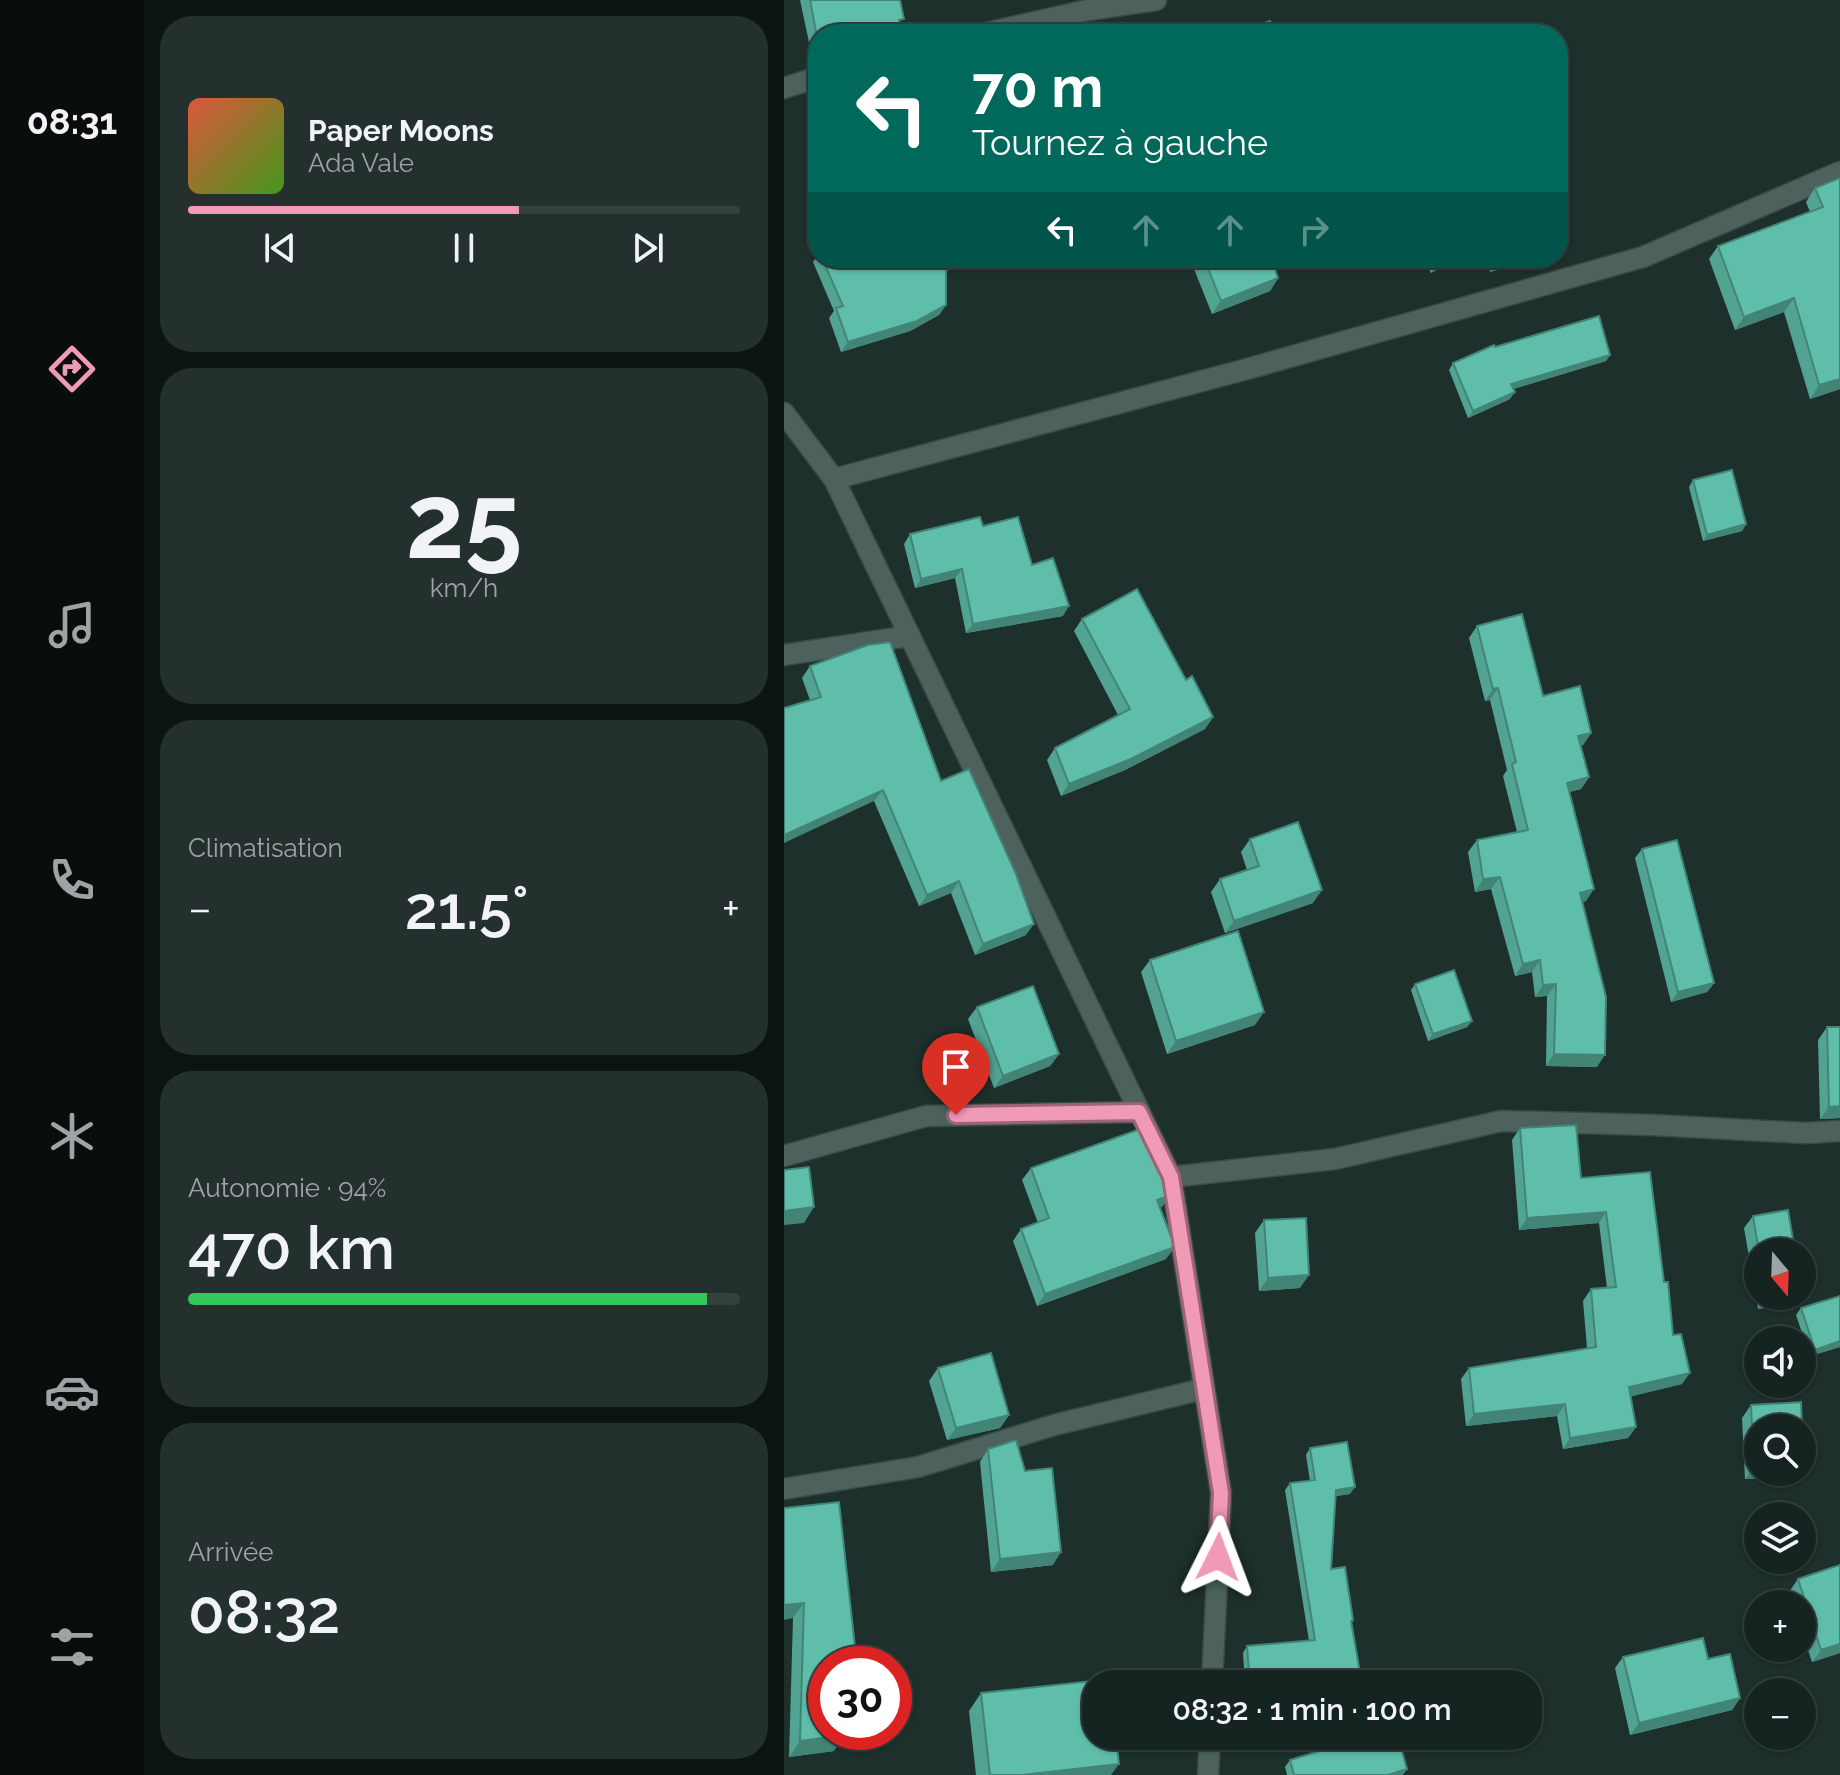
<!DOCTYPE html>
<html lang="fr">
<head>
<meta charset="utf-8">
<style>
  :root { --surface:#162421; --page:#23302e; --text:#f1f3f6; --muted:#9ea4a5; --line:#35413f; --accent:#f09ab6 }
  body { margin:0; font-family:Raleway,sans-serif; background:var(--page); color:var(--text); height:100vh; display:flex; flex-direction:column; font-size:30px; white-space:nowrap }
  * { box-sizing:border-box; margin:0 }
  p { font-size:26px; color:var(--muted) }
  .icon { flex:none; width:44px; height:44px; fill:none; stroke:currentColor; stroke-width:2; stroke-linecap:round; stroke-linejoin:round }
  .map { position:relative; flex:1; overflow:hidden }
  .panel { display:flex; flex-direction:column; gap:16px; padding:16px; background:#0c1412; width:640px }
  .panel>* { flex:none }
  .banner { position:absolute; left:24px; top:24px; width:760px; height:244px; border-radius:32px; box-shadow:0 2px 6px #0004,0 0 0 2px var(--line); background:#00695c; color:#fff; overflow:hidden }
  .needle { width:52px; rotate:161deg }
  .fabs { position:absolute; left:960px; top:1238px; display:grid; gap:16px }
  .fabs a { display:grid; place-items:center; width:72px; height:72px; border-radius:50%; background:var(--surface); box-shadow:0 2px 6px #0004,0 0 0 2px var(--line); font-size:40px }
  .speed { position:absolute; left:24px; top:1646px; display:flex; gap:16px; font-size:40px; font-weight:700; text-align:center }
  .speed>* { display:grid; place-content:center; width:104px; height:104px; border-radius:50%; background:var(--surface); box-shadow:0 2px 6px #0004,0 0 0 2px var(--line); line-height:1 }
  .speed .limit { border:12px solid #d22; background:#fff; color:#111 }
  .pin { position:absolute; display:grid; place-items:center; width:68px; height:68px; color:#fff; margin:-82px -34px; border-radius:50% 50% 50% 0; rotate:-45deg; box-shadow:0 0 8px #0007 }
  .pin .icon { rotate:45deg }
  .me { position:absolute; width:88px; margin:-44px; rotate:3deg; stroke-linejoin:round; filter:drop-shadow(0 0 6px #0008) }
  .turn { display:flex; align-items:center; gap:28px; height:168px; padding:0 32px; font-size:36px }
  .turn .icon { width:104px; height:104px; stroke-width:2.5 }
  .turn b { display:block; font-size:56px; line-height:68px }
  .lanes { display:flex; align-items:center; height:76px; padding:0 32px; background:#0003; justify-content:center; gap:40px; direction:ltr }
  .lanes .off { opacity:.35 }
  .big { font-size:60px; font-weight:600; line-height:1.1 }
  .panel .widget { flex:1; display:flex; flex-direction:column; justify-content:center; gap:12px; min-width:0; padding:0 28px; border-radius:32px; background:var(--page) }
  .panel .dial { align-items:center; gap:0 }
  .dial b { font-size:104px; line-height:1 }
  .song { display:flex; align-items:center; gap:24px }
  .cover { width:96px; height:96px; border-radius:12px; background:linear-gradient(135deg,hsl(10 70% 55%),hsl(100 70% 35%)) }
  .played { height:8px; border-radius:4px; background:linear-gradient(90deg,var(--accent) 60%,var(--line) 60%) }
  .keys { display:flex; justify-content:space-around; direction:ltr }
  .heat { display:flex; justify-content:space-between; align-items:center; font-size:44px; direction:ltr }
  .charge { height:12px; border-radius:6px; background:linear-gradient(90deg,#34c759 94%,var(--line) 0) }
  .trip { position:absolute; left:298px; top:1670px; width:460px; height:80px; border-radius:32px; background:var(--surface); box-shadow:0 2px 6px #0004,0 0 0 2px var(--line); font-weight:600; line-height:80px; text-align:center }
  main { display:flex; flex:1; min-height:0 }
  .tabs { display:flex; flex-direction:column; width:144px; justify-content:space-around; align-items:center; background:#090e0d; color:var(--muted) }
  .tabs .icon { width:56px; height:56px }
  .tabs .active { color:var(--accent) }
  .tabs b { font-size:36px; color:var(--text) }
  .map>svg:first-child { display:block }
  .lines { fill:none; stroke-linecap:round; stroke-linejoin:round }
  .minor-casing { stroke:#3b4a47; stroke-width:23 }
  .minor { stroke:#4e625d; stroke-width:20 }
  .wall { fill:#52a392 }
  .shaded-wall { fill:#428577 }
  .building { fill:#5fbeaa; stroke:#428577; stroke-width:2 }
  .route-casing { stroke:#9c6476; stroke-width:20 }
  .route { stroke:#f09ab6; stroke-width:14 }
</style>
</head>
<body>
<main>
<nav class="tabs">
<b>08:31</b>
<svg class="icon active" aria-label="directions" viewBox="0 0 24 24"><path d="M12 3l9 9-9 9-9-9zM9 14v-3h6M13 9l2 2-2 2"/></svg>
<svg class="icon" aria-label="music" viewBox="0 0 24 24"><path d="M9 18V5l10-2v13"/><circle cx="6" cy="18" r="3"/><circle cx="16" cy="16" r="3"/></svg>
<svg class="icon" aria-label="phone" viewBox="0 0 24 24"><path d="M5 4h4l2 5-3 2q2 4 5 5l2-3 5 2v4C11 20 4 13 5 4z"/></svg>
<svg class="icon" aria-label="climate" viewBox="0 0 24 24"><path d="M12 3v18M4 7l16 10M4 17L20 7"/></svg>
<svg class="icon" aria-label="car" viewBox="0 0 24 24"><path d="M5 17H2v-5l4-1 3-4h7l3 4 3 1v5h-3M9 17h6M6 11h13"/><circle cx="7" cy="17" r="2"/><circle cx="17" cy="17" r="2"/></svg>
<svg class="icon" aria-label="filters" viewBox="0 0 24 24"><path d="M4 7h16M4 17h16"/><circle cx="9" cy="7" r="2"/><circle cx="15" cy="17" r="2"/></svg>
</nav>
<section class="panel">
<div class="widget">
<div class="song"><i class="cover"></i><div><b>Paper Moons</b><p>Ada Vale</p></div></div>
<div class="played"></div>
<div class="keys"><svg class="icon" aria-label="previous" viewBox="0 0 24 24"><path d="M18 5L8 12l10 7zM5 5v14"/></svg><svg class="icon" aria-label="pause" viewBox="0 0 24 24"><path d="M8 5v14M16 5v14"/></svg><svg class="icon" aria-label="next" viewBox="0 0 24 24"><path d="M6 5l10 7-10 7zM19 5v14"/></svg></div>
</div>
<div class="widget dial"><b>25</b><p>km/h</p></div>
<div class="widget"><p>Climatisation</p>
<div class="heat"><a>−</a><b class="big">21.5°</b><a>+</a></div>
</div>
<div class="widget"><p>Autonomie · 94%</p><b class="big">470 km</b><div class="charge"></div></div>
<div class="widget"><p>Arrivée</p><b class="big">08:32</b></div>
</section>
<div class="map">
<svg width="1056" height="1775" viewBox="0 0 1056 1775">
  <rect width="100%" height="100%" fill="#1e302c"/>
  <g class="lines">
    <g class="minor-casing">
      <path id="minor" d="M198,34L304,10L372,0
        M0,88L34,77
        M0,413L50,479L387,1177L437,1493L428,1684
        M50,479L463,369L859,257L1056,172
        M0,655L125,636
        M0,1156L142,1116L355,1112
        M387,1177L551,1159L717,1121L870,1125L1021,1133L1056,1131
        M0,1489L134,1467L270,1425L419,1389
        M424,1775L426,1736"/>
    </g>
    <use href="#minor" class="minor"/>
  </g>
  <path class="wall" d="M16,0H116V26L117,34H34V46L26,47Z
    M1056,178V389L1026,399L1000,312L951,330L925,259L934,246L1026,212L1022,202L1031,188Z
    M34,255V258H206L162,271V305L155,315L126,331L57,352L45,318L50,311L29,262Z
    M412,258H487L494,278L486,291L428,314L408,264Z
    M639,258H675L647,273Z
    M703,258H744L740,263L706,272Z
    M711,347L826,355L822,361L729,389L726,399L684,418L665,370L669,363Z
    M909,480L962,524L958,531L919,541L905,487Z
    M199,526L248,565L279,616L182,633L171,578L131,588L120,544L126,534Z
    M298,619L402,680L429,717L421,729L341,770L277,796L263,760L271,748L334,715L290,631Z
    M693,626L759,696L807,733L799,745L797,746L805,777L797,789L785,792L802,901L798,902L813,1067L762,1066L763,996L751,997L748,972L731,976L707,889L691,892L684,852L693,840L733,832L719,776L723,770L706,700L701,701L685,638Z
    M26,666L157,781L242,935L191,955L167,893L135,906L90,801L26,700L18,678Z
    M466,839L529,903L441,933L427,892L436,879L463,870L457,852Z
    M858,849L930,983L923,992L887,1002L851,858Z
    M366,960L471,1025L383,1054L357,972Z
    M631,984L688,1021L683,1027L644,1041L627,990Z
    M193,1007L275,1054L266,1066L210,1088L184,1019Z
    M1043,1027H1056V1118L1036,1119L1034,1040Z
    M736,1128L797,1178L880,1282L898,1384L847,1396L852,1427L844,1438L779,1449L773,1416L682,1426L677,1379L685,1368L803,1348L799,1301L807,1289L823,1288L815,1223L735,1230L728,1140Z
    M247,1168L387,1195L376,1208L382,1259L253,1306L229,1241L237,1229L254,1223L238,1180Z
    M969,1216L1011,1252H974V1296H1014L1009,1304L974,1309L960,1228Z
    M480,1220L516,1288L475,1291L471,1233Z
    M1056,1296V1347L1026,1356L1012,1315L1017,1308Z
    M154,1368L225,1415L216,1428L163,1440L145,1381Z
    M967,1405L974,1472H1014L1011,1477L961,1479L958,1418Z
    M526,1448L566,1494L551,1496L547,1569L569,1620L568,1623L578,1684H461L459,1653L463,1646L525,1641L501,1490L506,1483L526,1481L522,1455Z
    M204,1449L269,1565L207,1572L196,1462Z
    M0,1508L42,1664L50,1751L5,1757L9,1618Z
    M1014,1579L1056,1653L1028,1662L1018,1632V1604H1009L1005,1592Z
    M839,1657L924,1659L956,1698L948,1710L846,1735L831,1668Z
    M197,1693L327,1775H192L185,1711Z
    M544,1736H587L588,1743L619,1775H503L501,1767L506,1760L546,1748Z"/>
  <path class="shaded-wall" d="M79,28L74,34H49Z
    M34,37V46L26,47L33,37Z
    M178,258H206L155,273L162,263Z
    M662,258H675L647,273L655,262Z
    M725,258H744L740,263L706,272L714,261Z
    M494,278L486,291L428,314L437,301Z
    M1010,298L1000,312L951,330L960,317Z
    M162,305L155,315L126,331L57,352L64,342Z
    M826,355L822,361L723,391L727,384Z
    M1056,379V389L1026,399L1035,385Z
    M731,392L726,399L684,418L689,411Z
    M962,524L958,531L919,541L923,535Z
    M178,569L171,578L131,588L137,579Z
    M285,606L279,616L182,633L189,624Z
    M714,688L706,700L701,701L709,689Z
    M429,717L421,729L341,770L277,796L285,784Z
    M807,733L799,745L786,748L794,736Z
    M805,777L797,789L774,795L783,783Z
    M99,790L90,801L0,843V835Z
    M716,877L707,889L691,892L699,879Z
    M175,881L167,893L135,906L143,895Z
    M810,889L802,901L787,905L796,893Z
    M538,890L529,903L441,933L450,921Z
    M250,924L242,935L191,955L199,944Z
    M756,960L748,972L731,976L739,964Z
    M930,983L923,992L887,1002L894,992Z
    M772,984L763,996L751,997L759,985Z
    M480,1012L471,1025L383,1054L392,1041Z
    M688,1021L683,1027L644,1041L649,1034Z
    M275,1054L266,1066L210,1088L219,1076Z
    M770,1054L821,1055L813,1067L762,1066Z
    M1056,1106V1118L1036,1119L1045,1107Z
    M387,1195L378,1207L365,1212L373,1200Z
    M30,1207L20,1223L0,1225V1211Z
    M822,1212L815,1223L735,1230L743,1218Z
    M391,1247L382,1259L253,1306L261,1294Z
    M525,1275L516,1288L475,1291L484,1278Z
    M987,1296H1014L1009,1304L974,1309L983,1297Z
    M1056,1341V1347L1026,1356L1031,1350Z
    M906,1373L898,1384L837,1399L845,1387Z
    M781,1404L773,1416L682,1426L690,1414Z
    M225,1415L216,1428L163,1440L172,1428Z
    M852,1427L844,1438L779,1449L786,1438Z
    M970,1467H974V1472H1014L1011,1477L961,1479Z
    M571,1487L566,1494L547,1497L552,1490Z
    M277,1552L269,1565L207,1572L216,1559Z
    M20,1603L9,1618L0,1620V1605Z
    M1056,1644V1653L1028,1662L1037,1650Z
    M540,1678L535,1684H469Z
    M956,1698L948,1710L846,1735L855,1723Z
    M61,1735L50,1751L5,1757L16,1741Z
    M335,1764L327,1775H238Z
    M623,1769L619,1775H604Z"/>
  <path class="building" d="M26,0H116L120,19L115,20L117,34H79V28L49,34H34L33,37Z
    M486,21L490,34H451Z
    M1056,178V379L1035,385L1010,298L960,317L934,246L1039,207L1031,188Z
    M38,258H178L162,263V305L133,321L64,342L52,308L59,306Z
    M420,258H487L494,278L437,301Z
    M815,316L826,355L727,384L731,392L689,411L669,363L710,345L711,347Z
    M948,470L962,524L923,535L909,480Z
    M196,517L199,526L234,517L248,565L269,558L285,606L189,624L178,569L137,579L126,534Z
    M353,589L402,680L408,676L429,717L349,758L285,784L271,748L346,709L298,619Z
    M738,614L759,696L796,686L807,733L794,736L805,777L783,783L810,889L796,893L822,997L821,1055L770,1054L772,984L759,985L756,960L739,964L716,877L699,879L693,840L744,830L728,764L732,762L714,688L709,689L693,626Z
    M106,642L157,781L185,769L232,874L250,924L199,944L175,881L143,895L99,790L0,835V708L37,697L26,666L84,645Z
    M514,822L538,890L450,921L436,879L475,866L466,839Z
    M893,840L930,983L894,992L858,849Z
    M454,931L480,1012L392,1041L366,960Z
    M670,970L688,1021L649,1034L631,984Z
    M249,986L275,1054L219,1076L193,1007Z
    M1043,1027H1056V1106L1045,1107Z
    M792,1125L797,1178L866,1172L880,1282H884L889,1335L897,1334L906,1373L845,1387L852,1427L786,1438L781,1404L690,1414L685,1368L812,1347L807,1289L832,1287L822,1212L743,1218L736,1128Z
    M359,1128L387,1195L373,1200L391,1247L261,1294L237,1229L265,1218L247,1168Z
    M25,1167L30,1207L0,1211V1170Z
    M1004,1210L1011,1252H975L969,1216Z
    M522,1218L525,1275L484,1278L480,1220Z
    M1056,1296V1341L1031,1350L1017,1308Z
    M207,1353L225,1415L172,1428L154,1368Z
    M1017,1402L1018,1428H974V1467H970L967,1405Z
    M1018,1431L1020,1465H1018Z
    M232,1440L241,1471L268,1468L277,1552L216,1559L204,1449Z
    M563,1442L571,1487L552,1490L547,1569L561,1567L569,1620L567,1621L578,1684H541L540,1678L466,1684L463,1646L531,1640L506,1483L531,1480L526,1448Z
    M55,1502L71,1647H83V1664H42V1732H61V1735L16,1741L20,1603L0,1605V1508Z
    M1056,1565V1644L1037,1650L1014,1579Z
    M919,1638L924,1659L946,1654L956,1698L855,1723L839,1657Z
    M326,1679V1684H312V1736H332L335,1764L238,1775H206L197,1693Z
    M550,1736H587L588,1743L614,1737L623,1769L604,1775H510L506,1760L552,1746Z"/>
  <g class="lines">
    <g class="route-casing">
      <path id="route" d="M172,1115L355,1112L387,1177L437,1493L434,1557"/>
    </g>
    <use href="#route" class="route"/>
  </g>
</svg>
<div class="fabs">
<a><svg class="needle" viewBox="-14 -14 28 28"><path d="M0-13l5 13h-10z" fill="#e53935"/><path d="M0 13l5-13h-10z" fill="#9ea4a5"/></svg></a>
<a><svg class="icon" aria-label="sound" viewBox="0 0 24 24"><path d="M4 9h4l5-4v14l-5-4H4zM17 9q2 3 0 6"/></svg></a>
<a><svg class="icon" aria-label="search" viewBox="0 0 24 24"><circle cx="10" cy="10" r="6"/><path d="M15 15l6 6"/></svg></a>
<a><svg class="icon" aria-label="layers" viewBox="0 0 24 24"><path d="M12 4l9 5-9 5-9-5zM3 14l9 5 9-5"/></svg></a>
<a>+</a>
<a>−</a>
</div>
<div class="speed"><div class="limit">30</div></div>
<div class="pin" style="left:172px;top:1115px;background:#d93025"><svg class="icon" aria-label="arrive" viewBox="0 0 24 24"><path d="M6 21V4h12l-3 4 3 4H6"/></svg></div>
<svg class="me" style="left:434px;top:1557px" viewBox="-20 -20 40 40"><path d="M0-17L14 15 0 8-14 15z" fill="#f09ab6" stroke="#fff" stroke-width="4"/></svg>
<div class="trip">08:32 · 1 min · 100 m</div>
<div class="banner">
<div class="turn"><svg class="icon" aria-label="left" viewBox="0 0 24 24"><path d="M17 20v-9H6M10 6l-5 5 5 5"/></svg><div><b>70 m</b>Tournez à gauche</div></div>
<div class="lanes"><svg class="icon" aria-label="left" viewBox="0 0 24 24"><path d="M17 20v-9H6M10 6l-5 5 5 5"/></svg><svg class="icon off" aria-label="ahead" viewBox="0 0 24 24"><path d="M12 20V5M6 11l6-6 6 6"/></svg><svg class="icon off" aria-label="ahead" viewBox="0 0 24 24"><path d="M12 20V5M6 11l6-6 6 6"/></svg><svg class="icon off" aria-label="right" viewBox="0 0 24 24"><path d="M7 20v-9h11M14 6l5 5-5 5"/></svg></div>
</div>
</div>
</main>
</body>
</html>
